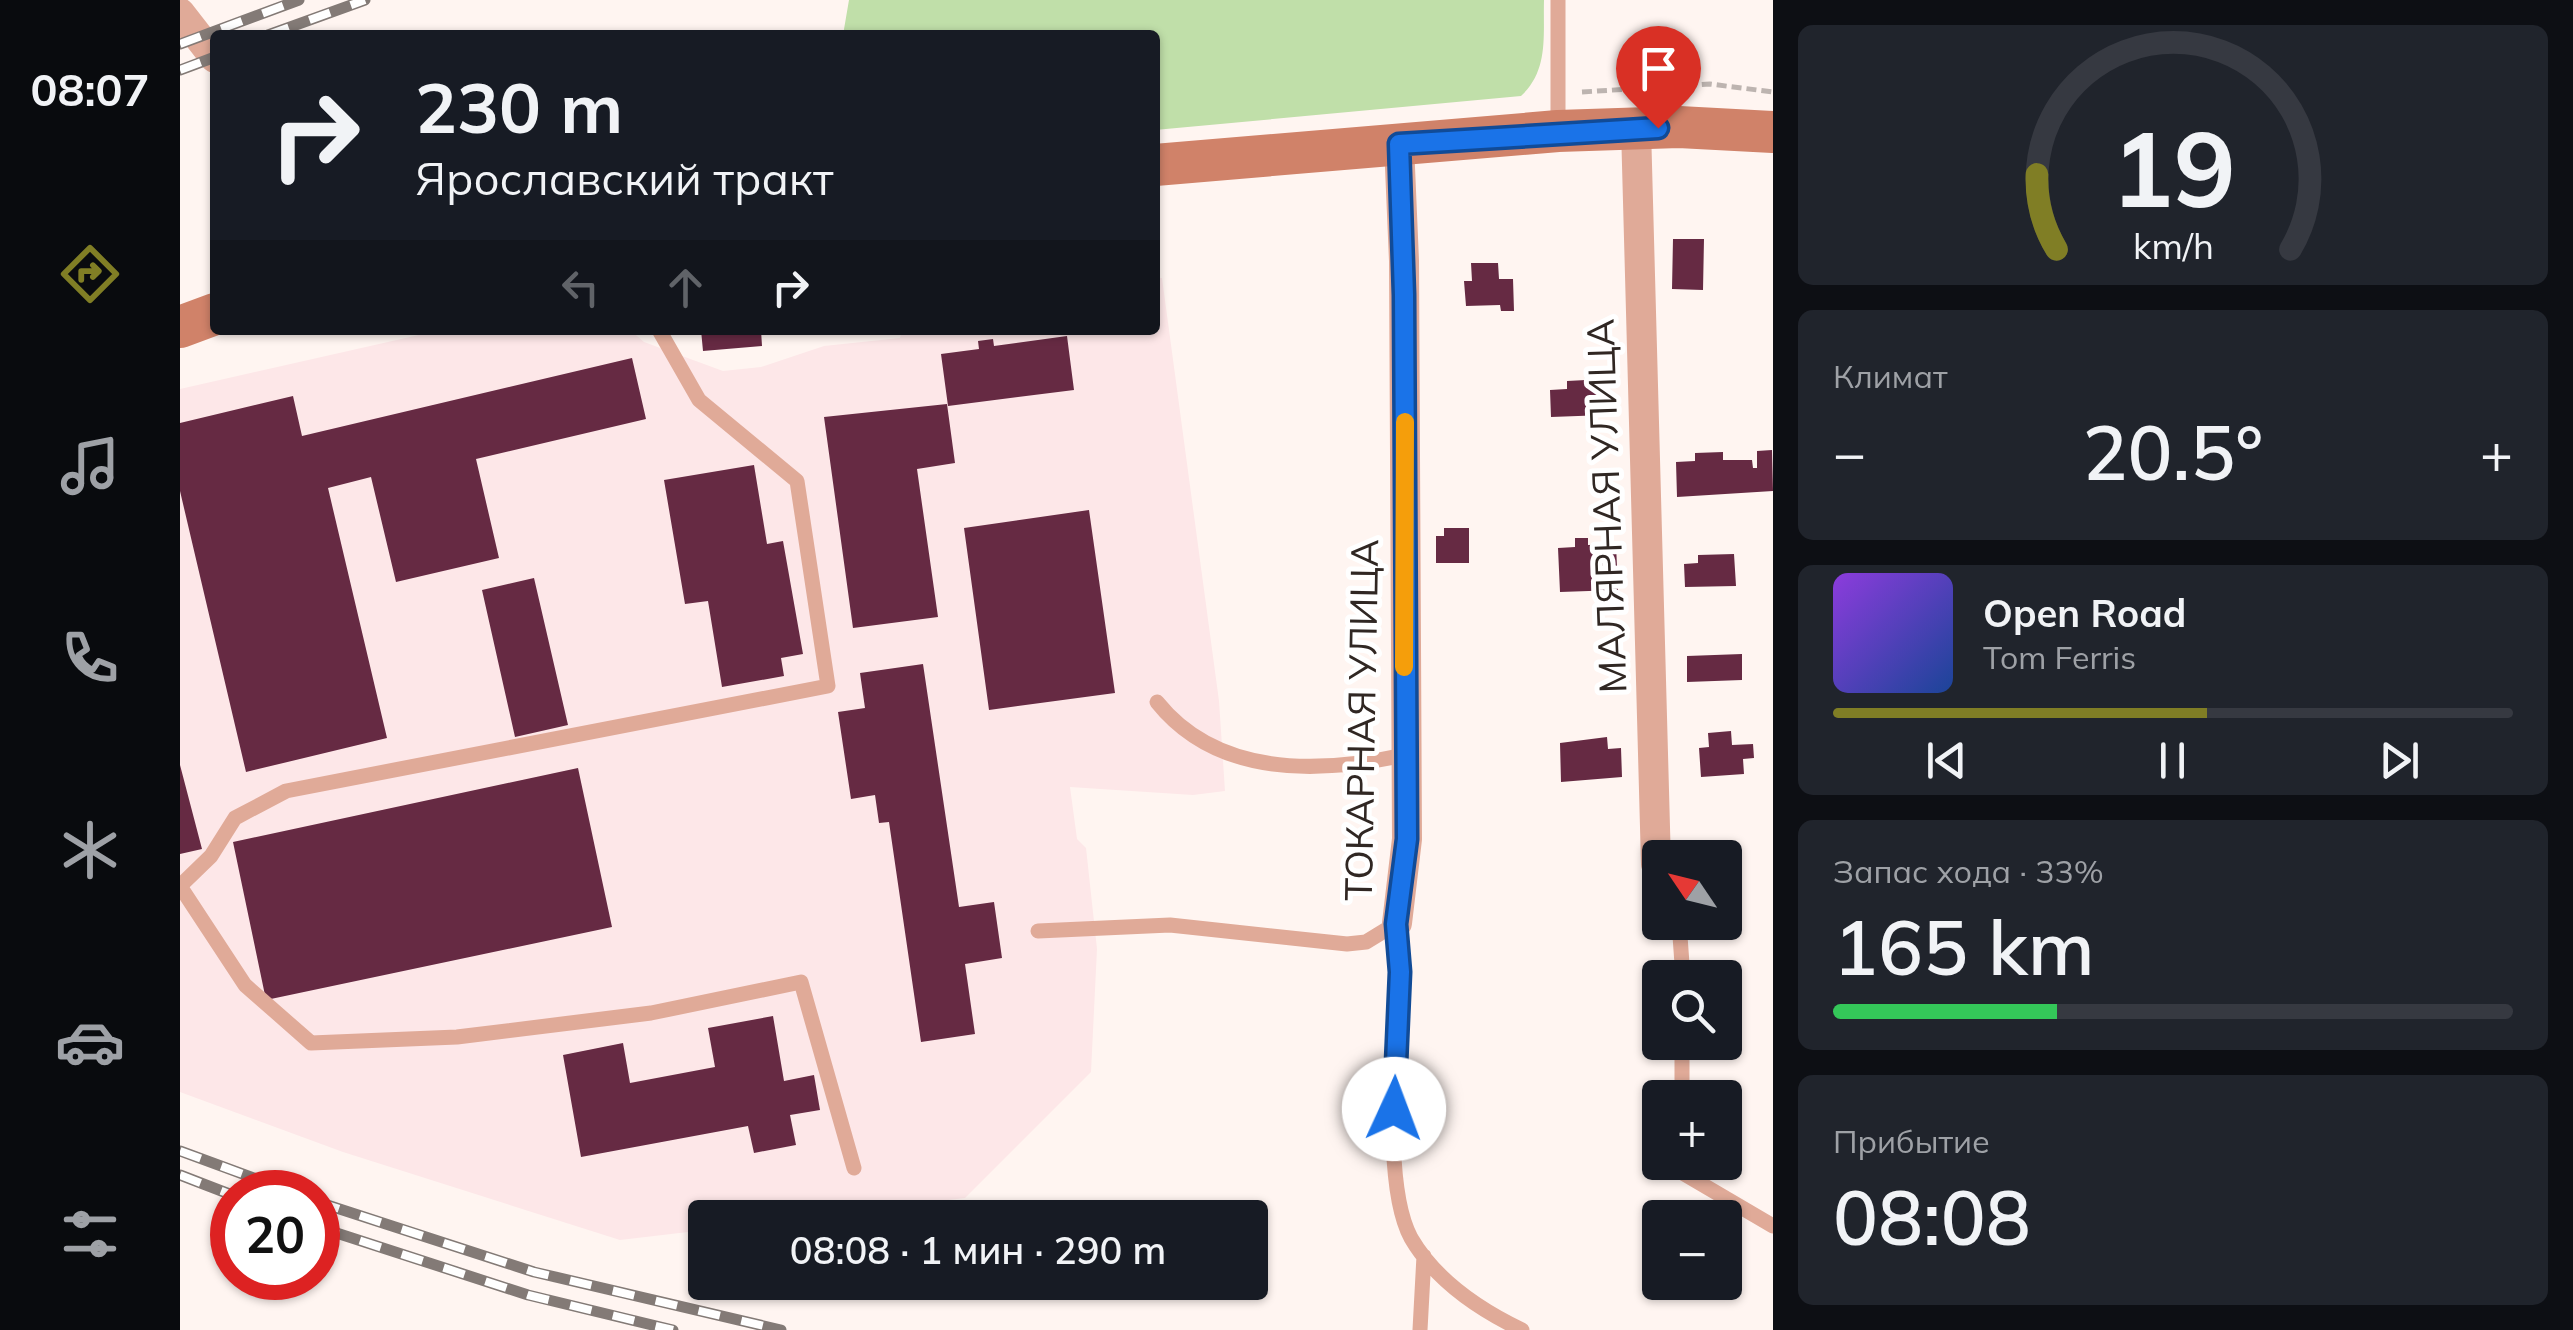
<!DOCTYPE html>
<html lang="ru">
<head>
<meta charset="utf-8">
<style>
  :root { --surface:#171b24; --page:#20242c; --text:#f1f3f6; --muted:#9ea1a6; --line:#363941; --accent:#807e25 }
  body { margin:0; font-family:Mulish,sans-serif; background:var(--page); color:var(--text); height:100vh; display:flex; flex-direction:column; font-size:38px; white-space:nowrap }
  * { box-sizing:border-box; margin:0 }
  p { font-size:32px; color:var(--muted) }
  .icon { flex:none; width:55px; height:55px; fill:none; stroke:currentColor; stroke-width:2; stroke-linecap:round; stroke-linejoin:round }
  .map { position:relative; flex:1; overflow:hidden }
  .sheet { display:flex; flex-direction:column; gap:25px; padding:25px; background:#0d0f14; width:800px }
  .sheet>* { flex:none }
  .banner { position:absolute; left:30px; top:30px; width:950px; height:305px; border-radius:10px; box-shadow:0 2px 8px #0004; background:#171b24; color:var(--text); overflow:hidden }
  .needle { width:65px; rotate:305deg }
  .fabs { position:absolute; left:1462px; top:840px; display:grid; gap:20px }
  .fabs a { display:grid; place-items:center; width:100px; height:100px; border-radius:10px; background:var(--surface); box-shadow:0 2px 8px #0004; font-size:50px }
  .speed { position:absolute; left:30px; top:1170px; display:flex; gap:20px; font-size:50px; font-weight:700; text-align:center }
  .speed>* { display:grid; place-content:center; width:130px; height:130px; border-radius:50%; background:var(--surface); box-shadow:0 2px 8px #0004; line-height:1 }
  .speed .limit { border:15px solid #d22; background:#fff; color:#111 }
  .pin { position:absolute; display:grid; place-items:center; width:85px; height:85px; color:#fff; margin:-102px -42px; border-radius:50% 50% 50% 0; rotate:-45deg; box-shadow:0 0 10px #0007 }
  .pin .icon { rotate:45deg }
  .me { position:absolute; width:110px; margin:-55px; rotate:2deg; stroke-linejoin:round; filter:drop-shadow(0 0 8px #0008) }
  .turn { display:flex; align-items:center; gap:35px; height:210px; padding:0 40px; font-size:45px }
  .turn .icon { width:130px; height:130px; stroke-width:2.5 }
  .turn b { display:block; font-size:70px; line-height:85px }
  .lanes { display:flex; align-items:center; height:95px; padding:0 40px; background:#0003; justify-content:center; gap:50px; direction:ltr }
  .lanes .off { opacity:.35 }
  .big { font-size:75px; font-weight:600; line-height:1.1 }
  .sheet .tile { flex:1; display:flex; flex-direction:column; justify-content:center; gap:15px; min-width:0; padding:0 35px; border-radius:15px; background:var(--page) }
  .sheet .dial { align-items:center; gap:0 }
  .dial svg { height:260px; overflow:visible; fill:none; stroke:var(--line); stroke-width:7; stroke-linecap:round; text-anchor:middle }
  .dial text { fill:var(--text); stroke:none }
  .song { display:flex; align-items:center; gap:30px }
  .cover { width:120px; height:120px; border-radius:15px; background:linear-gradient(135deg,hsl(270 70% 55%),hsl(220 70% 35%)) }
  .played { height:10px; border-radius:5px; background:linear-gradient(90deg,var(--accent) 55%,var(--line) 55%) }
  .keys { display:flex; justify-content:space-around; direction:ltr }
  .heat { display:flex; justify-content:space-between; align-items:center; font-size:55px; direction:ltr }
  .charge { height:15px; border-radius:8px; background:linear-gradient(90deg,#34c759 33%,var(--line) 0) }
  .trip { position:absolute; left:508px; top:1200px; width:580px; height:100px; border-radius:10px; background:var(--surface); box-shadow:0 2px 8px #0004; font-weight:600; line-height:100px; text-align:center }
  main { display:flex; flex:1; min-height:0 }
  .tabs { display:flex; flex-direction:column; width:180px; justify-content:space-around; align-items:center; background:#090b0e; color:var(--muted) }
  .tabs .icon { width:70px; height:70px }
  .tabs .current { color:var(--accent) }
  .tabs b { font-size:45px; color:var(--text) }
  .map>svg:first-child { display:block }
  .industrial { fill:#fde7e8 }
  .green { fill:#c0dfa9 }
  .building { fill:#662a43 }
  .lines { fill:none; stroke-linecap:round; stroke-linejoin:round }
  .path { stroke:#bdb4b0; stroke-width:5; stroke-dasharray:10 5; stroke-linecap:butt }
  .lane { stroke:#e0aa98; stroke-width:15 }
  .street { stroke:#e0aa98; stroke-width:30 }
  .secondary { stroke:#d08269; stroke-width:42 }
  .rail-casing { stroke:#837a76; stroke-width:11 }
  .rail { stroke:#fff; stroke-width:8; stroke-dasharray:22; stroke-linecap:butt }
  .route-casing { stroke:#114b97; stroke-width:25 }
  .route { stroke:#1a73e8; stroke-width:18 }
  .slow { stroke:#f59e0b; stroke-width:18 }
  .labels { text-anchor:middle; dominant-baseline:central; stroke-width:10; stroke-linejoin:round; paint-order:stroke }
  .street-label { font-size:38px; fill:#302723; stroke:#fff }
</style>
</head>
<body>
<main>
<nav class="tabs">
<b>08:07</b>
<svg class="icon current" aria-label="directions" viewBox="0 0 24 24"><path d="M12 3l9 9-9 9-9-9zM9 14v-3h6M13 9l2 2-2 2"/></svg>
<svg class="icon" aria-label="music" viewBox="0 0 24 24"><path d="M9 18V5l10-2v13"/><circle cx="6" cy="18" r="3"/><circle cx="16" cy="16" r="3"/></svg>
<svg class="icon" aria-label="phone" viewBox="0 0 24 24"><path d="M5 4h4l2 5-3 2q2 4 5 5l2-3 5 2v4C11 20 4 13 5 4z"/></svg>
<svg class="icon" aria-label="climate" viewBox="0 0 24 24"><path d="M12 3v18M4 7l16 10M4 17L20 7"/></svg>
<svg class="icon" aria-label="car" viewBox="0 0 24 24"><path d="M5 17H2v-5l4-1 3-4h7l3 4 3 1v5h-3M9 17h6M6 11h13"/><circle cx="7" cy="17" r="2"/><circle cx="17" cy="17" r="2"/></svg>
<svg class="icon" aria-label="filters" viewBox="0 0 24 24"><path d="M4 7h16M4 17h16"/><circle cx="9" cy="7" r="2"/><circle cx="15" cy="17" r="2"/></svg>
</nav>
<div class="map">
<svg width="1593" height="1330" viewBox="0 0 1593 1330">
  <rect width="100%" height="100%" fill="#fff5f1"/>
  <path class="industrial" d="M975,278H982L1039,701L1045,791L1013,795L890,787L897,839L906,848L917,949L911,1072L785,1198L626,1217L525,1218V1230L440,1240L163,1152L0,1092V389L261,330H450L464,342L543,371L581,367L644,346L720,338L722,330H975Z"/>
  <path class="green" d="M669,0H1364C1363,36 1369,70 1341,96L975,130V35H663Z"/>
  <path class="building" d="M1493,239H1524L1523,290L1492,289Z
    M1291,263H1318L1319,279H1333L1334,311H1321L1320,305L1286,306L1284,281H1292Z
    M521,330H581L582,346L523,351Z
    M887,336L894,390L768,406L761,354L799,349L798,341L813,339L814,346Z
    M452,358L466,419L296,459L319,558L216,582L191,477L148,488L207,738L66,772L0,491V423L113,396L122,436Z
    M1406,380V388H1424L1425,415L1371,417L1370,390L1387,389V381Z
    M767,404L775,463L737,469L758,617L673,628L644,417Z
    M1592,450L1593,491L1497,497L1496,462L1515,461V453L1543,452V460H1572L1573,468H1577V451Z
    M574,465L587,544L603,541L623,654L601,658L604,676L542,687L528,601L505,604L484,480Z
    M909,510L935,693L809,710L784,528Z
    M1264,528H1289V563H1256V536H1264Z
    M1395,538H1408V545L1436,544L1438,590L1380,592L1378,548L1395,547Z
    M1554,554L1556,586L1505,587L1504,564L1518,563V555Z
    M354,578L388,725L335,737L302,590Z
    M1562,654V680L1507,682V656Z
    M743,664L779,907L814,902L822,958L785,964L795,1034L741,1042L709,822L699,823L695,795L671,799L658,712L685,708L680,673Z
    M1551,731L1552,745L1573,744L1574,758L1563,759L1564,774L1521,777L1519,748L1529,747L1528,733Z
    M1427,737L1428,749L1441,748L1442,777L1381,782L1380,743Z
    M0,765L22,849L0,854Z
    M398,768L432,927L86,1000L53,842Z
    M593,1016L604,1081L634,1075L640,1110L610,1115L616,1145L574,1153L568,1126L401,1157L383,1055L443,1043L450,1083L535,1067L528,1028Z"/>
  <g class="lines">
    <path class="path" d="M1402,92L1530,84L1593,92"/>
    <path class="lane" d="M1378,0V127
      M479,330L519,400L617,481L648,686L106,791L55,818L31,856L0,886L65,985L131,1043L277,1037L471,1013L621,982L674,1168
      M977,702C1037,777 1138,774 1224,755
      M1499,922L1503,978
      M858,931L990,925L1167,944L1186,942L1217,923C1222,1001 1197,1176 1231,1238C1256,1281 1298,1309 1342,1330
      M1502,1098V1042
      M1501,1162V1172L1593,1226
      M1240,1330L1244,1256"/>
    <path class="street" d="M0,13L35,58
      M1456,128L1476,864
      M1217,923L1227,839L1224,261L1219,144"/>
    <path class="secondary" d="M975,165L1378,131L1499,127L1593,132
      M0,327L35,314"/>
    <g class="rail-casing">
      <path id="rail" d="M88,35L185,0
        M0,44L119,0
        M0,70L35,57
        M0,1151L112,1192
        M0,1175L52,1195
        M138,1202L354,1272L601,1330
        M138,1227L348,1295L493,1330"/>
    </g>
    <use href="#rail" class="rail"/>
  </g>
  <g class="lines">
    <g class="route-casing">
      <path id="route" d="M1214,1109L1220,972L1216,924L1227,839L1224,295L1219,144L1478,128"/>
    </g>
    <use href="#route" class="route"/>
    <path class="slow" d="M1224,667L1225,422"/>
  </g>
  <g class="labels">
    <g class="street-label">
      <text transform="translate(1426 506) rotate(-92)">МАЛЯРНАЯ УЛИЦА</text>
      <text transform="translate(1181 720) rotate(-89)">ТОКАРНАЯ УЛИЦА</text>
    </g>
  </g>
</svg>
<div class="fabs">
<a><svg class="needle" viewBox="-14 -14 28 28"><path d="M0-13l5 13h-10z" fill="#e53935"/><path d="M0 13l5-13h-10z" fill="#9ea1a6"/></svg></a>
<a><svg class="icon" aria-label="search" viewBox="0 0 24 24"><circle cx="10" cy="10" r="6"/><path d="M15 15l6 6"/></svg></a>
<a>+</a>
<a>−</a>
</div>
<div class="speed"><div class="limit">20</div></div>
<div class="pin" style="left:1478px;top:128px;background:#d93025"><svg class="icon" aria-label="arrive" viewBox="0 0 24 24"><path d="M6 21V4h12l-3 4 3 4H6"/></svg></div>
<svg class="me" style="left:1214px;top:1109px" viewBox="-20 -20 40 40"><circle r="19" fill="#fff"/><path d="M0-13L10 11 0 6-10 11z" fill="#1a73e8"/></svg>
<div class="trip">08:08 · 1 мин · 290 m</div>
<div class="banner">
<div class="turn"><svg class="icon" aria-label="right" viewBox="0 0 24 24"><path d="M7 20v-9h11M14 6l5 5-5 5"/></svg><div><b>230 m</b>Ярославский тракт</div></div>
<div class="lanes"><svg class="icon off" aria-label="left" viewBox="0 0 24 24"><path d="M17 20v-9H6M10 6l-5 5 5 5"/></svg><svg class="icon off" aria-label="ahead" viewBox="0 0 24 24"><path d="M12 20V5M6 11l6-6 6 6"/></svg><svg class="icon" aria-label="right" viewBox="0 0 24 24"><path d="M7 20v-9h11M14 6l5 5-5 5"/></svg></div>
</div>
</div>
<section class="sheet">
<div class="tile dial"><svg viewBox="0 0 100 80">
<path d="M14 69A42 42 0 1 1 86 69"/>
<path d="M14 69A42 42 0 0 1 8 46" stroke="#807e25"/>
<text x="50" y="56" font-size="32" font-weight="700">19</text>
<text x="50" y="72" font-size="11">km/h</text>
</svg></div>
<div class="tile"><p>Климат</p>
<div class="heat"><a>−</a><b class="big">20.5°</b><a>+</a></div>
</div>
<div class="tile">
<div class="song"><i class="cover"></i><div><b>Open Road</b><p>Tom Ferris</p></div></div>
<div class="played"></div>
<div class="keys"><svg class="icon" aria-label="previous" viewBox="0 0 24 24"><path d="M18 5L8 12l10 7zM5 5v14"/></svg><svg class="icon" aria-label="pause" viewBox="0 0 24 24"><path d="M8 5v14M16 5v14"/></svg><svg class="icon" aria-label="next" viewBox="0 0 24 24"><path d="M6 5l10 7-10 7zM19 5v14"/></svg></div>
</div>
<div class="tile"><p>Запас хода · 33%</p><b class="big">165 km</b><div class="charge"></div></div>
<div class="tile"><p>Прибытие</p><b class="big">08:08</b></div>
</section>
</main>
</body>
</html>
